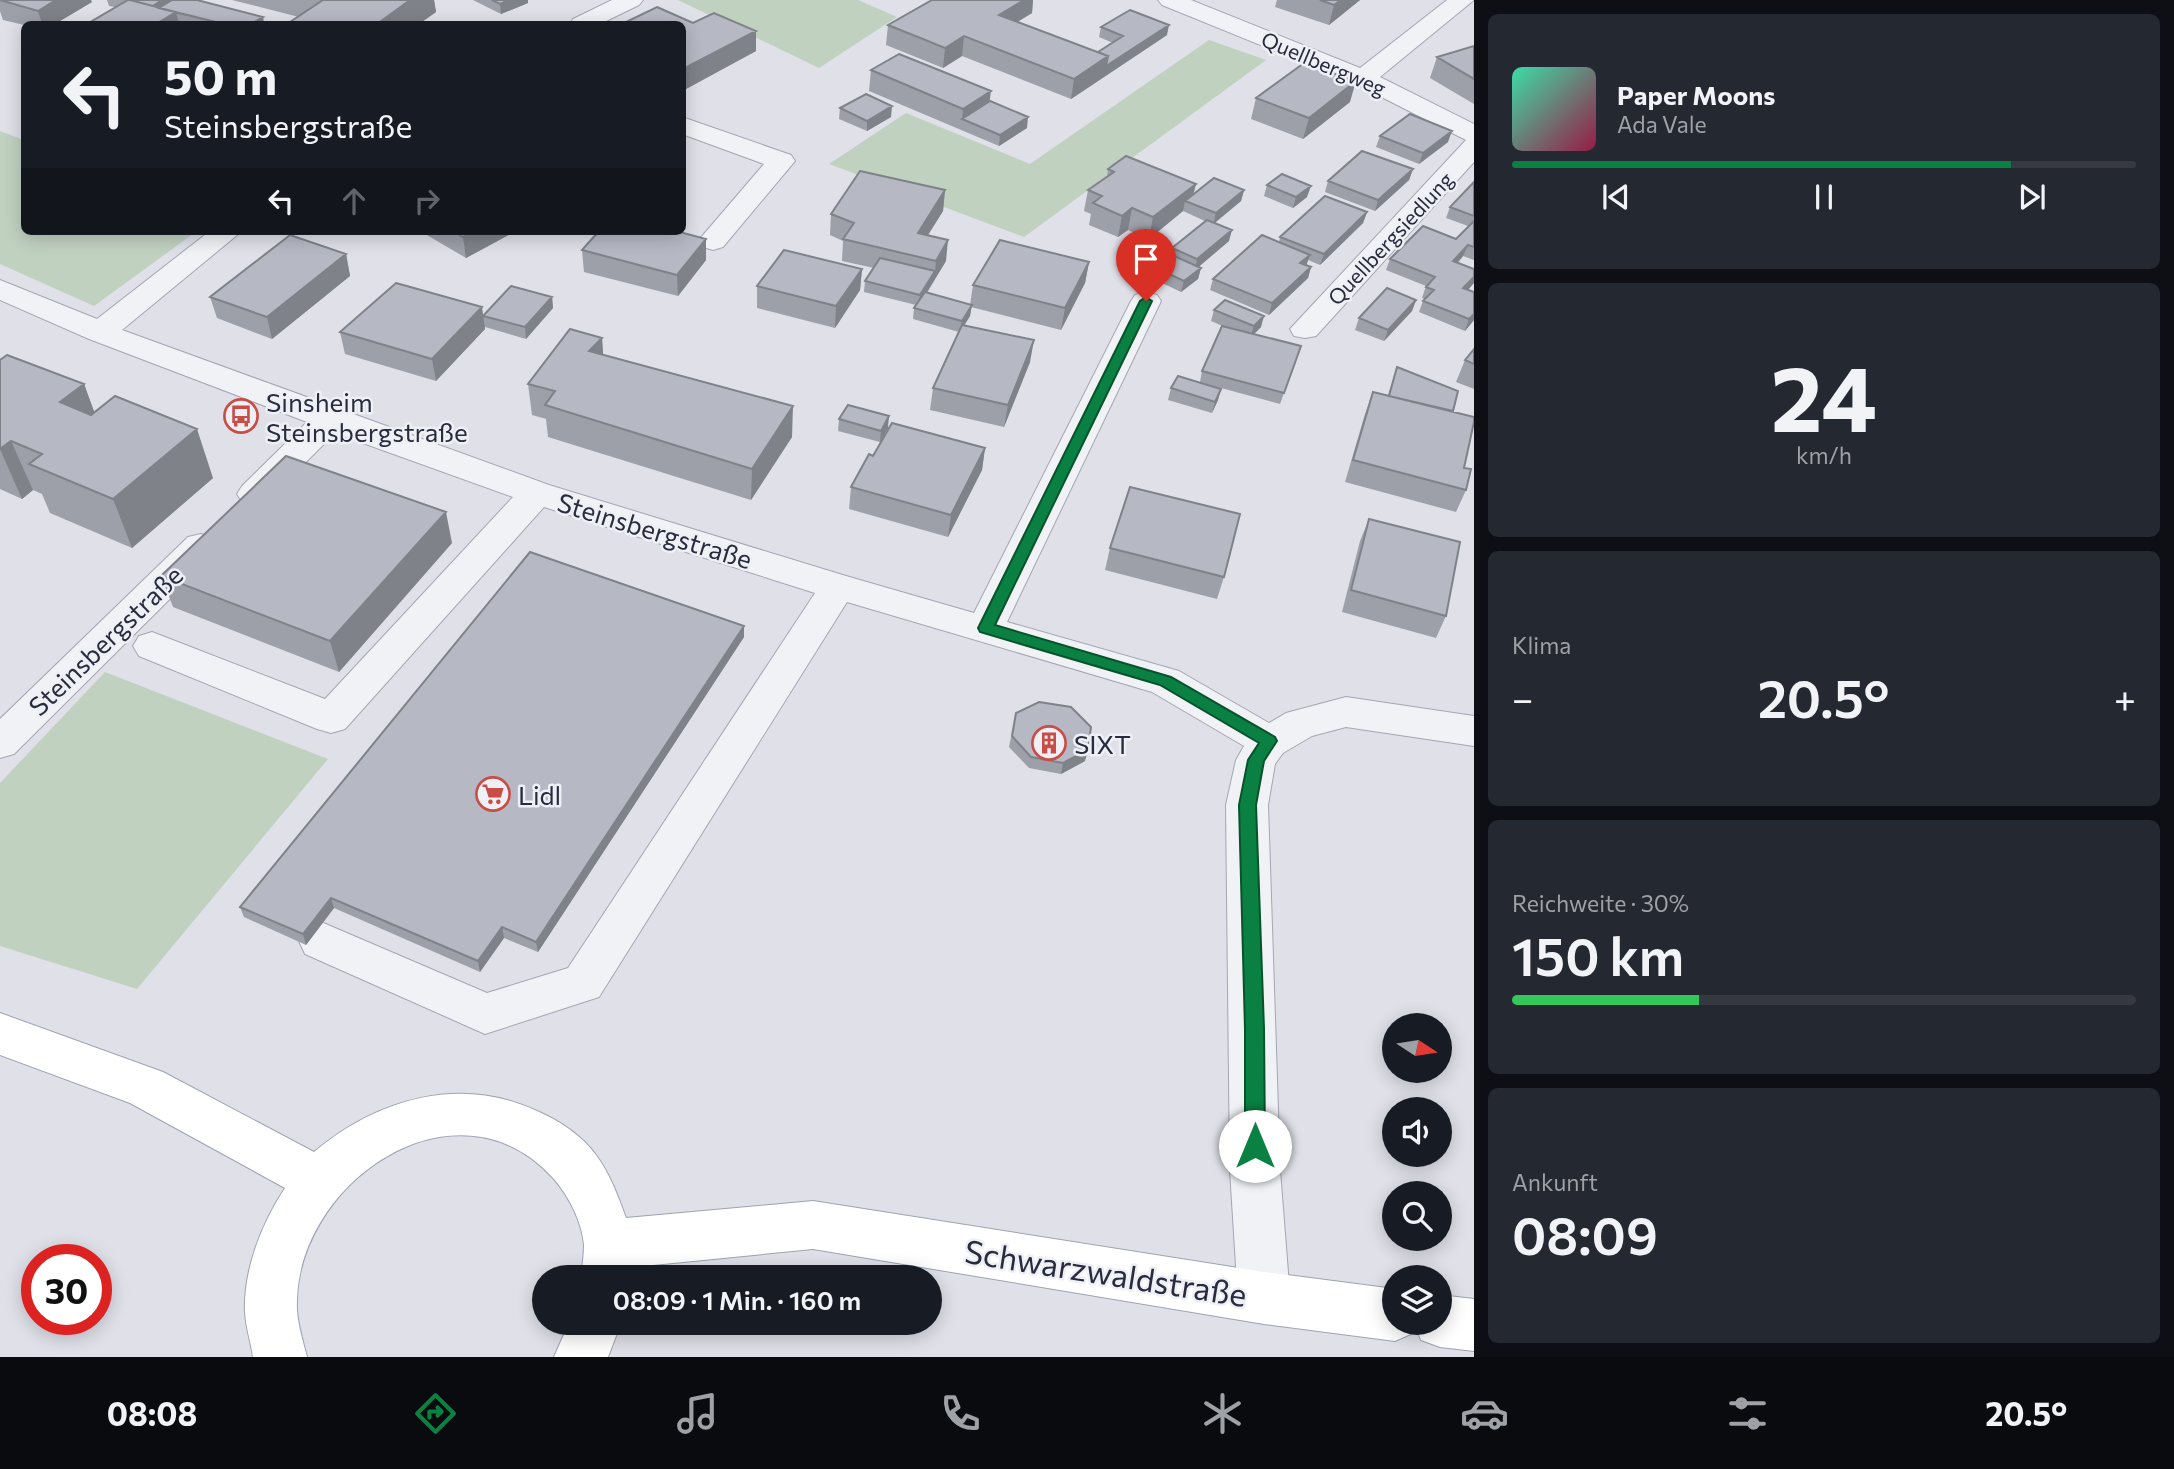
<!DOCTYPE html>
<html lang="de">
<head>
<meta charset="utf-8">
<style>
  :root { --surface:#171b24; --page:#242831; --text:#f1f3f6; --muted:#9ea1a6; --line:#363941; --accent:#0b8043 }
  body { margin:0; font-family:Commissioner,sans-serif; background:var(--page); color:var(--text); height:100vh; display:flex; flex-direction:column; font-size:26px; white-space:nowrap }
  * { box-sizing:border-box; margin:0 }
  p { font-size:23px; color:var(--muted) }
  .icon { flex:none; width:38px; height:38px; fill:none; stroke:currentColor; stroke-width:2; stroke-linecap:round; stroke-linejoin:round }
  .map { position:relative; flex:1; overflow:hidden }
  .side { display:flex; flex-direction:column; gap:14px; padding:14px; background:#0d0f14; width:700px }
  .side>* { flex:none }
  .banner { position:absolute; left:21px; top:21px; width:665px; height:214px; border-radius:10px; box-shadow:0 4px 18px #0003; background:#171b24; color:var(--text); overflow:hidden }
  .needle { width:46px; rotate:102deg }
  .fabs { position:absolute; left:1382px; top:1013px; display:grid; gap:14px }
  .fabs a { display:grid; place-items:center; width:70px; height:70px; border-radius:50%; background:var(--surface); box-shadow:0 4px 18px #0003; font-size:35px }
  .speed { position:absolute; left:21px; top:1244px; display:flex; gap:14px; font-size:35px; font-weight:700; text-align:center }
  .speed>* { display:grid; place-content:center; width:91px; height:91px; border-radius:50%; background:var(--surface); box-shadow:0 4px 18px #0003; line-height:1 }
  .speed .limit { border:10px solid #d22; background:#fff; color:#111 }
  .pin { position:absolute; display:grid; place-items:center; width:60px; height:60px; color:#fff; margin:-72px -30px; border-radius:50% 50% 50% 0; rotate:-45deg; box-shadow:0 0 7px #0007 }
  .pin .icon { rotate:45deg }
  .me { position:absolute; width:77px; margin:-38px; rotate:0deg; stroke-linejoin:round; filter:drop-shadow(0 0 5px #0008) }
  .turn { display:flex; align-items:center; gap:24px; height:147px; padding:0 28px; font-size:32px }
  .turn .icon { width:91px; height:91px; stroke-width:2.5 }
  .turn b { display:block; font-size:49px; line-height:60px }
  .lanes { display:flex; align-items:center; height:66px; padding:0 28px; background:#0003; justify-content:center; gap:35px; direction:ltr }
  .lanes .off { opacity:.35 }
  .big { font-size:52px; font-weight:600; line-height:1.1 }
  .side .tile { flex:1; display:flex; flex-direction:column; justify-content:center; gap:10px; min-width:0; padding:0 24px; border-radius:10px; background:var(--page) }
  .side .dial { align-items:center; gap:0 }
  .dial b { font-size:91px; line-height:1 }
  .song { display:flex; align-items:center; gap:21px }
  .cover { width:84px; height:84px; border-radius:10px; background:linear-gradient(135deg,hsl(160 70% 55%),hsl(340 70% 35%)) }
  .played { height:7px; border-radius:4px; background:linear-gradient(90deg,var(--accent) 80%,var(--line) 80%) }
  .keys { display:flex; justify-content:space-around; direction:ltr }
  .heat { display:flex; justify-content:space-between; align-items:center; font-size:38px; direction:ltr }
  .charge { height:10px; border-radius:5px; background:linear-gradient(90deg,#34c759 30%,var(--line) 0) }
  .trip { position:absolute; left:532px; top:1265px; width:410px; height:70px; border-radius:35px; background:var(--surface); box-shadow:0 4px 18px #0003; font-weight:600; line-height:70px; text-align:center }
  .tabs { display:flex; height:112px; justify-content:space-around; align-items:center; background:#090b0e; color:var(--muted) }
  .tabs .icon { width:49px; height:49px }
  .tabs .on { color:var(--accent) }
  .tabs b { font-size:32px; color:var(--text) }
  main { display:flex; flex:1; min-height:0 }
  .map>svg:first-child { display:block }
  .green { fill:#c1d1c0 }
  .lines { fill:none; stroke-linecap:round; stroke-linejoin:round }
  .minor-casing { stroke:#a4a6b2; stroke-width:2 }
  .major-casing { stroke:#9ea3b3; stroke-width:2 }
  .minor { fill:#f1f2f6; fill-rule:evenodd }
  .major { fill:#fff; fill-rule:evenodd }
  .wall { fill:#9d9fa9 }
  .shaded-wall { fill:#7f8289 }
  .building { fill:#b6b9c4; stroke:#7f8289; stroke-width:2 }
  .route { fill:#0b8043; stroke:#07532c; stroke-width:2 }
  .labels { text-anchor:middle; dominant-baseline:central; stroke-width:5; stroke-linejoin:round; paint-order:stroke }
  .far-street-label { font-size:21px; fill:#282c3e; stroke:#eef0f5 }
  .poi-label { font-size:26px; fill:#282c3e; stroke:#eef0f5; text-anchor:start }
  .street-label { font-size:26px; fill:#282c3e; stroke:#eef0f5 }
  .near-street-label { font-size:32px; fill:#282c3e; stroke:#eef0f5 }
</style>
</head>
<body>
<main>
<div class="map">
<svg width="1474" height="1357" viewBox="0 0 1474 1357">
  <rect width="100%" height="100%" fill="#dfe0e8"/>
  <path class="green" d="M678,0H858L897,17L819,68Z
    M1209,40L1266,60L1024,237L829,164L906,113L1030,164Z
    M0,131L24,140V231H197L94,306L0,264Z
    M105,672L328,759L137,989L0,946V783Z"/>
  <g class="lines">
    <g class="minor-casing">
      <path id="minor" d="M612,0H643L639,5L600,24H570L573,19Z
        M1158,0H1191L1360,68L1447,0H1474L1380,77L1474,124V162L1316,336L1305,338L1294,336L1290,329L1466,140L1354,83L1162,5Z
        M682,117L791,155L795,161L723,247L713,250L703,247L698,241L764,164L682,134Z
        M210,231H242L122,330L549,485L846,576L974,613L1131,301L1135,295L1146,292L1157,295L1161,301L1007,622L1179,671L1269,723L1286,713L1346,697L1474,716V746L1346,727L1312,736L1283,753L1275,764L1268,805L1280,1170L1290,1298L1282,1316L1264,1324L1246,1316L1238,1298L1230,1170L1226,805L1236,760L1244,746L1152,692L847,602L599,997L485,1034L305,954L299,941L305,928L321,922L487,993L568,968L815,593L544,507L345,729L331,733L317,729L139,656L133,646L139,636L152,632L325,699L513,497L335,433L266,502L254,505L242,502L237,494L242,486L307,422L89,339L0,300V280L97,319Z
        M201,534L214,537L219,546L214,555L14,754L0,758V719L188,537Z"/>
    </g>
    <g class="major-casing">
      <path id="major" d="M0,1013L163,1072L314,1152C377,1099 460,1075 537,1111C560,1121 581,1135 596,1155C610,1174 618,1196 626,1218L813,1201L1264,1272L1395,1289V1323H1440V1295L1474,1299V1351L1440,1347L1421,1340L1416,1327L1413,1333L1395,1341L1264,1324L813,1249L633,1267V1278H581C582,1267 584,1256 584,1245C582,1222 569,1196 553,1178C456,1071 292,1184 297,1310C298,1326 303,1341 307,1357H253C251,1343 246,1328 245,1313C243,1270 262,1223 285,1188L130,1103L0,1055Z
        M569,1323H621L608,1357H554Z"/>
    </g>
    <use href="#minor" class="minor"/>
    <use href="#major" class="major"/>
  </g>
  <path class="wall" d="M0,0L92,2L55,24L24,25L3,20L0,11Z
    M107,0H197L263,17L264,24H186L179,22V24H87L115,7L109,6Z
    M232,0H434L436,12L419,24H287L299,17Z
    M473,0H528V3L501,14Z
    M932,0H1033L1032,13L1017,22L1098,52L1113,43L1099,37L1101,27L1167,35L1071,99L962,56L943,68L886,45L888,25Z
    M1277,0H1360L1329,25L1275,7Z
    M657,7L756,51L686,89L682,87V24Z
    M1474,46V104L1430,78L1437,57Z
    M871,70L990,101L1027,128L999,146L869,91Z
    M1256,98L1350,102L1303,139L1251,119Z
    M840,108L891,117L867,131L839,119Z
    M1380,136L1448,142L1419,164L1376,147Z
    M1108,169L1196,184L1193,194L1244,190L1241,201L1215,223L1229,241L1198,267L1201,268L1198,279L1181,292L1143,274L1146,263L1170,254L1172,248L1205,221L1183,211L1149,239L1128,230L1118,237L1089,225L1091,214L1084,211L1088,190L1107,176Z
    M1413,169L1409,180L1375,211L1325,192L1328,181Z
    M1474,182V260L1463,256L1458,263L1474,269V283L1468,290L1474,292V320L1465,331L1419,312L1423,301L1425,299L1422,298L1426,286L1386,270L1390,259L1456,239L1468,226L1446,218L1450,207Z
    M1267,185L1307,197L1293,208L1264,196Z
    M945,190L943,211L928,235L946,261L927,293L970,305L973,285L1089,262L1085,283L1061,330L971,307L970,316L964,326L1030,362L1004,427L930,410L933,388L959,332L913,319L914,308L916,305L864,292L865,281L874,268L842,261L843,241L830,235L831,214Z
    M1367,212L1363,223L1320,265L1308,260L1306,265L1311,267L1308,278L1269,315L1210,290L1213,279L1279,242L1280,237Z
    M420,231H516L466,258Z
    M582,250L706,260L678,296L584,272Z
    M346,254L350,276L272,339L217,318L210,297Z
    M862,269L860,290L835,328L757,308V286Z
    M552,297L553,308L526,339L485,327V329L436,381L345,354L340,332L483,316Z
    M1416,300L1412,311L1384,341L1355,330L1359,318Z
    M1214,310L1261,327L1254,334L1301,346L1280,404L1221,388L1218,400L1212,413L1168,400L1171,388L1200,382L1202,371L1225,327L1211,321Z
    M602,338L603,355L792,437L751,500L548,437L546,419L532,415L528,384Z
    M1474,349V389L1456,382L1465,360Z
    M0,360L84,384L94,412L213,478L132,548L50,513L42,494L33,490L22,499L0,489Z
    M1397,367L1453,411L1464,468L1466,490L1456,512L1345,482L1365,414L1373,392L1388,395Z
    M839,419L888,428L880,442L838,431Z
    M985,448L982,470L948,537L849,509L851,487L873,456Z
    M1369,519L1446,616L1436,638L1342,612L1360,541Z
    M452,543L339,672L173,607L161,576Z
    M1110,548L1224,577L1217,599L1105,570Z
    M744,626V637L538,952L504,938L480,972L334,908L306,945L244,917L240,907Z
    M1016,713L1085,761L1061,774L1029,768L1009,747Z"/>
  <path class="shaded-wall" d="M56,0H91L92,2L55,24H42L38,11Z
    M162,0H174L166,10L153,6Z
    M410,0H434L436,12L419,24H377Z
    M509,0H528V3L501,14L500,4Z
    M1024,0H1033L1032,13L996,35L999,15Z
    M1341,0H1360L1329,25L1334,5Z
    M176,12L179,24H156Z
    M263,17L264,24H251Z
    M1169,25L1167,35L1071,99L1074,79L1108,56Z
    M756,31V51L686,89L685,68Z
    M964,36L962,56L943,68L945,48Z
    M1356,81L1350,102L1303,139L1309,118Z
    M991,91L988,112L962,119L963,109Z
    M892,106L891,117L867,131V121Z
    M1028,117L1027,128L999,146L1000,135Z
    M1452,131L1448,142L1419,164L1423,153Z
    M1413,169L1409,180L1375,211L1378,200Z
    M1196,184L1191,203L1185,201L1183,211L1149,239L1153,217Z
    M1311,186L1307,197L1293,208L1296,197Z
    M945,190L943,211L916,254L918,233Z
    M1244,190L1241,201L1213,224L1216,213Z
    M1132,208L1128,230L1118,237L1122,216Z
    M1367,212L1363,223L1320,265L1324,254Z
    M1232,230L1229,241L1195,270L1197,259Z
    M474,231H516L466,258L463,237Z
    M706,239V260L678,296L677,275Z
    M948,240L946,261L918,306L920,295L935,271L936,261Z
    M1468,245L1463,256L1449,272L1453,261Z
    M346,254L350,276L272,339L267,317Z
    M1310,255L1306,266L1300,263Z
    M1089,262L1085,283L1061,330L1065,308Z
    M1311,267L1308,278L1269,315L1272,303Z
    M1201,268L1198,279L1181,292L1184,281Z
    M862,269L860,290L835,328L836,306Z
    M1474,277V283L1459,299L1463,288Z
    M552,297L553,308L526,339L525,327Z
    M1416,300L1412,311L1384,341L1388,330Z
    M972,305L970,316L960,332L962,321Z
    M482,307L485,329L436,381L432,359Z
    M1474,314V320L1465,331L1469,319Z
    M1264,316L1261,327L1250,338L1254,326Z
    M602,338L604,369L589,351Z
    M1034,340L1030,362L1004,427L1008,405Z
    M84,384L102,433L60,402Z
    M1221,389L1218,400L1212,413L1215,402Z
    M793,406L792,437L751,500L752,469Z
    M889,416L888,428L880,442L881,431Z
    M197,429L213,478L132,548L113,499Z
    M11,441L33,490L22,499L0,449Z
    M985,448L982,470L948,537L951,515Z
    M446,512L452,543L339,672L330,641Z
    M744,626V637L538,952L536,942Z
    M1088,750L1085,761L1061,774L1063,763Z
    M331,898L334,908L306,945L303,934Z
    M502,927L504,938L480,972L478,961Z"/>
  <path class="building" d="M0,0H56L38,11Z
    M128,0H130L176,12L156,24H87Z
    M130,0H162L153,6Z
    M172,0H197L263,17L251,24H224L159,8Z
    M323,0H410L377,24H287Z
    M492,0H509L500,4Z
    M932,0H1024L999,15L1108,56L1074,79L964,36L945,48L888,25Z
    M1320,0H1341L1334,5Z
    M657,7L693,23L714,13L756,31L685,68L682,67V24H622Z
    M1130,10L1169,25L1106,66L1108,56L1098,52L1123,36L1101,27Z
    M1474,46V79L1437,57Z
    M899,54L991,91L963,109L871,70Z
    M1304,63L1356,81L1309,118L1256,98Z
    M866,94L892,106L867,121L840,108Z
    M990,101L1028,117L1000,135L962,119Z
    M1410,114L1452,131L1423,153L1380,136Z
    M1362,151L1413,169L1378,200L1328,181Z
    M1126,156L1196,184L1153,217L1132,208L1122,216L1093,203L1102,196L1088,190L1114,172L1108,169Z
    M860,171L945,190L918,233L948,240L936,261L843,239L854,223L831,214Z
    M1282,174L1311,186L1296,197L1267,185Z
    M1214,178L1244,190L1216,213L1185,201Z
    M1474,182V216L1450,207Z
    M1325,196L1367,212L1324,254L1280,237Z
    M1207,220L1232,230L1197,259L1172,248Z
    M1474,221V247L1468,245L1453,261L1474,269V277L1463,288L1474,292V314L1469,319L1423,301L1434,290L1426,287L1435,277L1390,259L1423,226L1456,239Z
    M453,231H474L463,237Z
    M599,231H676L706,239L677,275L582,250Z
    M290,235L346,254L267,317L210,297Z
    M1262,235L1310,255L1300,263L1311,267L1272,303L1213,279Z
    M1000,240L1089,262L1065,308L973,285Z
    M784,250L862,269L836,306L757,286Z
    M1163,251L1201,268L1184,281L1146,263Z
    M880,258L935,271L920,295L865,281Z
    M396,283L482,307L432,359L340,332Z
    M511,286L552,297L525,327L483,316Z
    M1387,288L1416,300L1388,330L1359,318Z
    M925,292L972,305L962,321L914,308Z
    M1225,300L1264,316L1254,326L1214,310Z
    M962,325L1034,340L1008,405L933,388Z
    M1222,326L1301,346L1284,393L1202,371Z
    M570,329L602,338L589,351L793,406L752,469L545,405L555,391L528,384Z
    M1474,349V364L1465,360Z
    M7,355L84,384L60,402L91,415L115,396L197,429L113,499L29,464L42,454L11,441L0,449V360Z
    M1397,367L1458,391L1453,411L1389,396Z
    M1178,376L1221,389L1215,402L1171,388Z
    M1373,392L1474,417V422L1464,468L1471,469L1466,490L1353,460Z
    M848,405L889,416L881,431L839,419Z
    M892,423L985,448L951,515L851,487L869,454L873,456Z
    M286,456L446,512L330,641L161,576Z
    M1130,487L1240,514L1224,577L1110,548Z
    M1369,519L1460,542L1446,616L1351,590Z
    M530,552L744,626L536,942L502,927L478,961L331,898L303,934L240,907Z
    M1039,702L1071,707L1091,727L1088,750L1063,763L1031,757L1012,736L1016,713Z"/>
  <path class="route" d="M1146,297L1152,301L995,625L1171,677L1275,737L1277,741L1264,761L1256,805L1264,1029L1265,1146L1262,1153L1255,1156L1248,1153L1245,1146V1029L1239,805L1248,760L1259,743L1160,685L980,632L978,628L1140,301Z"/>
  <defs>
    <g id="bus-ring" transform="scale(1.75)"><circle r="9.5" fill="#eef0f5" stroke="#c94d47" stroke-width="1.5"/><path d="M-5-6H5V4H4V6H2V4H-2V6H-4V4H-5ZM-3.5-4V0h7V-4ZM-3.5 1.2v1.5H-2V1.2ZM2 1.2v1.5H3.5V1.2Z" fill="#c94d47"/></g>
    <g id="building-ring" transform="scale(1.75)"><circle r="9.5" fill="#eef0f5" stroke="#c94d47" stroke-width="1.5"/><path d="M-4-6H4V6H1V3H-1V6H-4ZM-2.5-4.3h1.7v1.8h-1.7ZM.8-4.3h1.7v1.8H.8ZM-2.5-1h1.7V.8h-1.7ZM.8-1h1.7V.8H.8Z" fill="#c94d47"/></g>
    <g id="supermarket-ring" transform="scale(1.75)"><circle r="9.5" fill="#eef0f5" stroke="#c94d47" stroke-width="1.5"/><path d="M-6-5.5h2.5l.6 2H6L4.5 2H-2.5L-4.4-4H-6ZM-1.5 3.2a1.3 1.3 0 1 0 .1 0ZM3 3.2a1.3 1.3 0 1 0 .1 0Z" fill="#c94d47"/></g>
  </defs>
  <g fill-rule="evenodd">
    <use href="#bus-ring" x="241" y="416"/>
    <use href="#building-ring" x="1049" y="743"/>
    <use href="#supermarket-ring" x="493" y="794"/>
  </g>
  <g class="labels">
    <g class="far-street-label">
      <text transform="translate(1324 63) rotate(23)">Quellbergweg</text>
      <text transform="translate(1390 238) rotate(-47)">Quellbergsiedlung</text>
    </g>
    <g class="poi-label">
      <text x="266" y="401">Sinsheim<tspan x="266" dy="30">Steinsbergstraße</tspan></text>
      <text x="1074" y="743">SIXT</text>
      <text x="518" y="794">Lidl</text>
    </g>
    <g class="street-label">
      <text transform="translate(655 530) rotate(17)">Steinsbergstraße</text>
      <text transform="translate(105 640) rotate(-44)">Steinsbergstraße</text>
    </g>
    <g class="near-street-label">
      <text transform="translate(1106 1272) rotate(9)">Schwarzwaldstraße</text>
    </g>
  </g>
</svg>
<div class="fabs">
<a><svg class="needle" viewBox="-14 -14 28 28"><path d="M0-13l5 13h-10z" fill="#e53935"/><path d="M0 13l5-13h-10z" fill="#9ea1a6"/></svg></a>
<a><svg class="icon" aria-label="sound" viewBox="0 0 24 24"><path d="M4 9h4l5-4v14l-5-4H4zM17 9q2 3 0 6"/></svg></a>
<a><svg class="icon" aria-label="search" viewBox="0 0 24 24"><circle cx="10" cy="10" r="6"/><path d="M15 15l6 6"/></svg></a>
<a><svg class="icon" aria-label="layers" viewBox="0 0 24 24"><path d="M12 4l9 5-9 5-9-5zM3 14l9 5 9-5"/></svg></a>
</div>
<div class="speed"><div class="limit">30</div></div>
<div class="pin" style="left:1146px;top:301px;background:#d93025"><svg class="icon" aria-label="arrive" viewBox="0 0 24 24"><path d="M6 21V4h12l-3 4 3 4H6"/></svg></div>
<svg class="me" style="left:1255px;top:1146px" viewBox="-20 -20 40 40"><circle r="19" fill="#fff"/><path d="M0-13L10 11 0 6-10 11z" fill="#0b8043"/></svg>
<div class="trip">08:09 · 1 Min. · 160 m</div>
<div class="banner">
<div class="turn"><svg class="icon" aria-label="left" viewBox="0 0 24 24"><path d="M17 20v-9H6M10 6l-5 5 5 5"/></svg><div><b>50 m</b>Steinsbergstraße</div></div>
<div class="lanes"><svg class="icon" aria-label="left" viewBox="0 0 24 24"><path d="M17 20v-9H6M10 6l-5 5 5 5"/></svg><svg class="icon off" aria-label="ahead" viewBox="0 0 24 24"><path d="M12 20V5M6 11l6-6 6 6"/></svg><svg class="icon off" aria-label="right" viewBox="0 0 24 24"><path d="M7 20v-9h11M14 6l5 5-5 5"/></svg></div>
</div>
</div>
<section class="side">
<div class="tile">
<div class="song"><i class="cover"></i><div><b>Paper Moons</b><p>Ada Vale</p></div></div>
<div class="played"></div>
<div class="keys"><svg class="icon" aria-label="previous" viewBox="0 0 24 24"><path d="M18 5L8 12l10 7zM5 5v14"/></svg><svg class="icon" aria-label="pause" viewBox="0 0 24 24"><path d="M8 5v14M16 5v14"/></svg><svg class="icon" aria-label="next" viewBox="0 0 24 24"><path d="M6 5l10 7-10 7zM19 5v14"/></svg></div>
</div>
<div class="tile dial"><b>24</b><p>km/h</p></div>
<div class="tile"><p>Klima</p>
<div class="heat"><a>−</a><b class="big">20.5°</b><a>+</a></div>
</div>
<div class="tile"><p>Reichweite · 30%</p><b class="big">150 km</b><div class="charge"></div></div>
<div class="tile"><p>Ankunft</p><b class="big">08:09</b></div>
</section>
</main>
<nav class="tabs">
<b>08:08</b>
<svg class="icon on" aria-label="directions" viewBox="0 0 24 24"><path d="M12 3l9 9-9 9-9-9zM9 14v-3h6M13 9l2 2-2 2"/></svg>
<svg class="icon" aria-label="music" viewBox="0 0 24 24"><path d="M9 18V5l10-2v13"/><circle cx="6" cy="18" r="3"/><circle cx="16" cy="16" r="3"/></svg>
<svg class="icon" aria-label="phone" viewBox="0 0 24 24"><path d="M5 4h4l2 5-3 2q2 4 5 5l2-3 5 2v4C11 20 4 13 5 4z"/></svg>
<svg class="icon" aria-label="climate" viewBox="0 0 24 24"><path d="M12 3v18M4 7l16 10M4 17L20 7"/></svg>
<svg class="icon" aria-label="car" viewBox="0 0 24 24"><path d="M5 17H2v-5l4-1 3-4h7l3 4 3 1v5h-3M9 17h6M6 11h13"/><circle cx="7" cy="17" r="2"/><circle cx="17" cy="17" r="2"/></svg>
<svg class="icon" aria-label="filters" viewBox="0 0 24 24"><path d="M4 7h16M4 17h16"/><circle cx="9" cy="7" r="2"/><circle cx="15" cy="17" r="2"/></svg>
<b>20.5°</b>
</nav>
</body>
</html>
